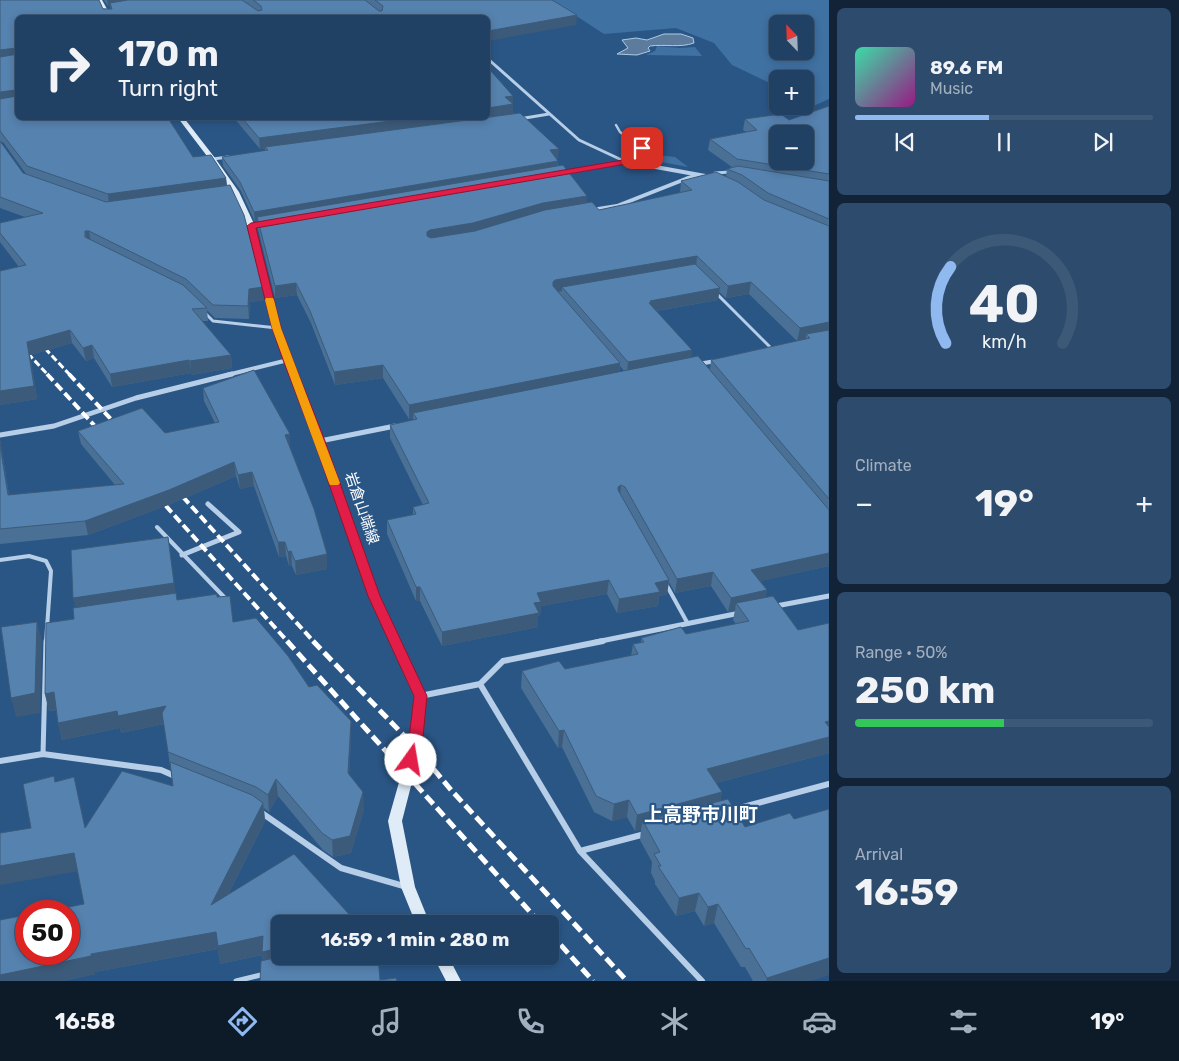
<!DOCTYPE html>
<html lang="en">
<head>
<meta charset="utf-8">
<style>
  :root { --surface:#204064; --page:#2d4b6d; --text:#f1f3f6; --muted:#a2afbf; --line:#3d5978; --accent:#90b9f0 }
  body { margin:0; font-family:Rubik,"Noto Sans JP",sans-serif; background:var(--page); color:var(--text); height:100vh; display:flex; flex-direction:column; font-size:19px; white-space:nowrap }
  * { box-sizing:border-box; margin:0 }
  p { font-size:16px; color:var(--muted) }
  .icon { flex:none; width:28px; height:28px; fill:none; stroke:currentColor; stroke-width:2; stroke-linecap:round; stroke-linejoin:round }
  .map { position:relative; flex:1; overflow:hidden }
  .sheet { display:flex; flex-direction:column; gap:8px; padding:8px; background:#122337; width:350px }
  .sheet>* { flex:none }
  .banner { position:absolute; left:15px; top:15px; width:475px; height:105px; border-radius:8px; box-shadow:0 2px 8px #0003,0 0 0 1px var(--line); background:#204064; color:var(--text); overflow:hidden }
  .needle { width:32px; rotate:337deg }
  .buttons { position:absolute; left:769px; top:15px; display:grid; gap:10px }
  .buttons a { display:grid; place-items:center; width:45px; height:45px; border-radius:8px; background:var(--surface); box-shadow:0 2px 8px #0003,0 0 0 1px var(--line); font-size:25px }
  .speed { position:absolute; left:15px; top:900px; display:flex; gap:10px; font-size:25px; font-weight:700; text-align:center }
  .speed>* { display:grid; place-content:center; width:65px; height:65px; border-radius:50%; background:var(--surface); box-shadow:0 2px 8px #0003,0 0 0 1px var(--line); line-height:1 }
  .speed .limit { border:8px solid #d22; background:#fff; color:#111 }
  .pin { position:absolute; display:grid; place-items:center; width:42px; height:42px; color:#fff; margin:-21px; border-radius:10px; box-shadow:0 2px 8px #0006 }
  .me { position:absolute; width:55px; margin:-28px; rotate:13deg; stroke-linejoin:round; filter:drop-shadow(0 0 4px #0008) }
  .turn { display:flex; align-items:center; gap:18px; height:105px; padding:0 20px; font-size:22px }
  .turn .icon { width:65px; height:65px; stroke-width:2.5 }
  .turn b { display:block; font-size:35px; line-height:42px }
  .big { font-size:38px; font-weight:700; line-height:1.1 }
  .sheet .widget { flex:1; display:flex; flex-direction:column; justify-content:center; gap:8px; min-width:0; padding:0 18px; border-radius:8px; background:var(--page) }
  .sheet .dial { align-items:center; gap:0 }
  .dial svg { height:130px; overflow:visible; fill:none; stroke:var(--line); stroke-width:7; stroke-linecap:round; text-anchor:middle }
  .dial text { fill:var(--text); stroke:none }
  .song { display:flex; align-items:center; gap:15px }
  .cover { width:60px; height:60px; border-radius:8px; background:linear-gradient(135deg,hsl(160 70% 55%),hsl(310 70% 35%)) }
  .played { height:5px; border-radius:2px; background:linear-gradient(90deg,var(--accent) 45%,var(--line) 45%) }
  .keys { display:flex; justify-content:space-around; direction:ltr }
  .heat { display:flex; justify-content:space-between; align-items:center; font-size:28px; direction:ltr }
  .charge { height:8px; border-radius:4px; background:linear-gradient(90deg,#34c759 50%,var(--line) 0) }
  .trip { position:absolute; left:271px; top:915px; width:288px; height:50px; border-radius:8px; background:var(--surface); box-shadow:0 2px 8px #0003,0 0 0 1px var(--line); font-weight:700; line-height:50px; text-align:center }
  .menu { display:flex; height:80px; justify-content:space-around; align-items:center; background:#0d1a28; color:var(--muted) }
  .menu .icon { width:35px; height:35px }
  .menu .on { color:var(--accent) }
  .menu b { font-size:22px; color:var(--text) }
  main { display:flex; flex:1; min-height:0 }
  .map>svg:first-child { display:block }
  .green { fill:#3f71a2; fill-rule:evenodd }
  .water { fill:#5d7b9c; stroke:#abcae7 }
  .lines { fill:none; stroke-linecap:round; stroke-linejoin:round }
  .service-far3 { stroke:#b6cee7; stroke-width:2.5 }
  .service-far2 { stroke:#b6cee7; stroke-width:3 }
  .service-far1 { stroke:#b6cee7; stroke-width:4 }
  .service { stroke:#b6cee7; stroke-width:5 }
  .minor-far3 { stroke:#b6cee7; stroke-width:3 }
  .minor-far2 { stroke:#b6cee7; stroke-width:4 }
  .minor-far1 { stroke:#b6cee7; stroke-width:5 }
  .minor { stroke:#b6cee7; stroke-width:6 }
  .secondary { fill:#dfebf7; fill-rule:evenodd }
  .rail-far2 { stroke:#fff; stroke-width:3; stroke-dasharray:7 3; stroke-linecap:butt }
  .rail-far1 { stroke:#fff; stroke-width:4; stroke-dasharray:9 4; stroke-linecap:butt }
  .rail { stroke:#fff; stroke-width:5; stroke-dasharray:11 5; stroke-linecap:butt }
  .wall { fill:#4a7096; fill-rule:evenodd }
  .shaded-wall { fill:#3c5b7a }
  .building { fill:#5682af; stroke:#3c5b7a; fill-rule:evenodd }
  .route { fill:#e11d48; stroke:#92132f }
  .slow { fill:#f59e0b }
  .labels { text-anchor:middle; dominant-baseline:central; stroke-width:4.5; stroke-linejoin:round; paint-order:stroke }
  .street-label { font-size:15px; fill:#fff; stroke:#2a5686 }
  .near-neighbourhood-label { font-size:19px; font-weight:bold; fill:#fff; stroke:#2a5686 }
</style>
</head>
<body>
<main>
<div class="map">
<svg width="829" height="981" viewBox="0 0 829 981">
  <rect width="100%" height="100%" fill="#2a5686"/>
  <path class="green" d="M552,0H829V99L809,108L801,106H805V79H778L777,89L774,85L732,65L714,43L676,28L604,34ZM778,24H805V51H778Z
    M657,46L679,48L695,47L702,56L646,55L655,51Z
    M650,154L675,157L688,167L640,158Z"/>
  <path class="water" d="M664,34H681L693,38L694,43C680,48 665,44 650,46L648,48L650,51L637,55L617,54L628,48L622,40L636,38L647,40Z"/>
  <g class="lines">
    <path class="service-far3" d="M616,125L620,132L641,148L634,157L626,162"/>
    <path class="service-far2" d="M715,173L730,172
      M715,292L772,349
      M205,313L213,321L277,328"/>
    <path class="service-far1" d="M157,527L225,598H222
      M0,560L29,556L46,561L51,571L46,642
      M666,584L688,624"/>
    <path class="service" d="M43,754L46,641
      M236,981L265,974"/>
    <path class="minor-far3" d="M488,59L579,140L624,161
      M519,119L549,114
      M213,159L228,157
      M606,165L626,162L646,165"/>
    <path class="minor-far2" d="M639,164L711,177
      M562,173L613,164
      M592,210L617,206L688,178L700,176
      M698,364L716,361
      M227,375L288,360"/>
    <path class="minor-far1" d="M0,435L54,426L136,398L232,374
      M320,441L395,426
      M182,555L239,532L208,504
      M776,606L829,596
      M596,642L740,613"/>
    <path class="minor" d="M480,684L580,851L702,981
      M420,696L480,684L503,661L603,641
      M0,761L43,754L161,770L177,777
      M259,811L341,868L407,887
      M728,811L829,784
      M580,851L645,834"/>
    <path class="secondary" d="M96,0H102L112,18H106Z
      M178,118H184L215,158L239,192L255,226L281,328L292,360L325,441L379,596L426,696L421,747L402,821L415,887L430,924H416L401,887L388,821L409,747L414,696L369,596L315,441L284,360L273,328L247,226L231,192L210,160Z
      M433,956H448L461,981H446Z"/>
    <path class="rail-far2" d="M38,341L70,375
      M21,346L48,375"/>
    <path class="rail-far1" d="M47,374L104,436
      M69,374L120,429
      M174,487L314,642
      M157,496L288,642"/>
    <path class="rail" d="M287,641L541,924
      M313,641L415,747L452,791L627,981
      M550,933L593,981"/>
  </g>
  <path class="wall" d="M0,0L111,9L110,6H108L104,0H365L366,1V0H552L576,25L18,18V118L193,157L226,178L227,185L264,300L250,302L249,319L215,318L207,310L208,321H202L231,355L232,368L191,375V373L112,387L94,358L86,361L72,343L30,355L37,399L0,405V271L19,267L0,242V233L25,217L0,208ZM0,142H3L26,174L23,173Z
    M513,96V114L558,157L556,158L558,161V166L587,203L599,210L680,193L681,181L726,176L727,169L732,167L708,150L710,139L746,132L743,130L745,119L789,120L829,106V566L760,581L767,590L765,598L798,630L829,623V753L716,783L722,792L720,801L811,981H753L745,967H741L714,923L704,926L695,911L676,916L655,884V881L651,873L652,862L640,840L641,829L635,831L627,817L612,821L594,812L562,747L558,748L521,688L522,671L565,669L631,656L633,644L641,643V638L686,634L736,624L733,620L735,610L728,612L711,586L675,593L669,582L667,594L659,596L658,606L617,613L607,594L541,606L540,616H538V627L442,646L420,601H416L387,534V520L413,515V507L423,505L390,438V425L413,420V418L409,419L383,378L335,385L311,323L297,295L275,298L258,229L257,221L255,222L241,191L223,166L222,157L265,151V149H260L234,118H488ZM719,292L726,298L749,294L797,341L711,360L710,369L691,357L657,311L718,300ZM620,366L624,371L619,372Z
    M203,388L290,434V448L327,554V569L296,575L292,566H289L286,556L279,557L254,486L240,489L236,476L171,504L88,535L0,544V439L9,495L115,485L81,444L78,431L165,433L215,423L204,401Z
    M217,597L233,622L309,687L351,738L349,775L364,809L351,853L333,857L323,850L278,796L269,812L264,808L265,821L228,895L380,980L397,981H260L263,961L262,955L220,964L218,949L95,972V974L63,981H0L84,904L78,871L31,828L56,782L85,828L173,786L164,724L121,733L120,728L62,740L58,723L57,710L49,711L45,694L74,619L177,600Z"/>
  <path class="shaded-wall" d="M107,0H150L110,3V6H108Z
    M577,15L576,25L488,41V31Z
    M16,48L18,59L0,61V50Z
    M16,90L18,98L0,104V92Z
    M513,96V115L265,147V149H260L259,138L414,118H488V108L505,97Z
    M559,149L558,157L549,159L550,150Z
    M558,161L557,170L257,217V221L255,222L254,212Z
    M226,178L227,189L109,206L108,194Z
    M587,196L586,207L427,244V232L430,230L543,203Z
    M85,231H89L91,243H87Z
    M697,256L696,269L562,287V291L554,293L553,282L555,280Z
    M751,282L749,294L726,298L728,286Z
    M296,283L297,295L275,298V286Z
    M263,287L264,300L250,302L249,319L248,306L249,289Z
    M720,288L718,300L650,312L648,315L650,301Z
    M829,322V331L806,334V339L797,341L800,328Z
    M70,330L72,343L30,355L37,399L0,405V391L27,342Z
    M92,345L94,358L86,361L83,348Z
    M692,350L691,362L627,374L628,362Z
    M231,355L232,368L191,375L190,361Z
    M189,360L191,373L112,387L110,374Z
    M620,363L619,376L413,413V418L409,419V405Z
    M383,365V378L335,385L334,372Z
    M290,434V448L286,449L285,435Z
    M0,439L11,509L8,495L0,445Z
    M234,462L236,476L171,504L88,535L85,521Z
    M252,472L254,486L240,489L238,475Z
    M621,485L620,498L618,487Z
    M168,537L177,602L77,617L73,598Z
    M278,542H285L286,556L279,557Z
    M291,551L292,566H289L288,552Z
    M829,553V566L748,584L751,570Z
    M327,554V569L296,575L295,561Z
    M713,572L711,586L675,593L677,579Z
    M609,580L607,594L541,606L540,616H538V627L442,646V632L534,603L537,593Z
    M669,580L667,594L659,596L658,606L617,613L619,599L655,583Z
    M416,587H420V601H416Z
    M767,590L764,604L736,603L735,610L728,612L731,598Z
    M37,622L42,641L40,713L16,717L11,698Z
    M54,692L58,709L49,711L45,694Z
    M166,706L169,723L121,733L120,728L62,740L58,723L117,711Z
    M351,721V738L348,790V773Z
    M829,721V736L825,722Z
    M564,730L562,747L558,748L559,731Z
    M829,737V753L704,786L707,769Z
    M276,779L278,796L269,812L268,795Z
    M363,792L364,809L351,853L333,857L332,840Z
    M722,792L718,809L643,821L641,829L635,831L637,815Z
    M629,800L627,817L612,821L614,804Z
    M263,803L265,821L214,923L211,905Z
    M74,853L79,871L0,885V866Z
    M699,893L695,911L676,916L679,898Z
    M718,904L714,923L704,926L708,907Z
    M216,932L263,936L280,948V956H323L264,970L262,955L220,964L218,949L95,972V974L63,981H0V975L91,954Z
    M829,958V975L811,981H766L767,978Z"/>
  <path class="building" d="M0,0H99L103,9H112L110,3L128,0H242L258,11L262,10L261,6L253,0H365L379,11H382L383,6L375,0H552L577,15L488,31V18H18V50L16,48L0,50Z
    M18,54V91L16,90L0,92V57Z
    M488,70H490L513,96L505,97L513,104L488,108Z
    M18,95V118H168L193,157L211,155L226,178L108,194L27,166L0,131V99L17,96Z
    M829,106V174L737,159L710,139L757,130L745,119L781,114L789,120ZM778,134H805V161H778Z
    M520,113L559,149L550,150L558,161L254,212L240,182L222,157L268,150L265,147Z
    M242,118H414L259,138Z
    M0,141L23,173L106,202L230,185L244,215L263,287L249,289L248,306L213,305L186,279L89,231H85V237L183,285L207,308L192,309L231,355L190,361L189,360L110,374L92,345L83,348L70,330L27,342L34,386L0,391V271L26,265L0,233V223L43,213L0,197Z
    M563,165L587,196L543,203L473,223L430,230L427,232V236L431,238L475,231L545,210L592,202L599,210L692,190L681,181L716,172L738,182L764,200L829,226V322L800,328L751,282L728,286L697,256L555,280L553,282V286L620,363L409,405L383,365L334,372L310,311L296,283L275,286L257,217Z
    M738,166L829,181V219L768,193L742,175L727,169Z
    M695,264L720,288L650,301L652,302L649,303L692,350L628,362L562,287Z
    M829,330V499L711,360L810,338L806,334Z
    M698,356L829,510V553L751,570L767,590L731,598L713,572L677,579L625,487L621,485L618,487V490L669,580L655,583L660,592L619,599L609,580L537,593L541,602L534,603L539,613L442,632L420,587H416L387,520L416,514L413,507L429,503L390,425L417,419L413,413Z
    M254,370L290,434L285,435L314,509L327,554L295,561L291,551L288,552L285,542H278L252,472L238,475L234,462L169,490L85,521L0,529V445L8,495L124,484L78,431L142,408L165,433L219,422L203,388Z
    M168,537L174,583L73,598L71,550Z
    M176,593L177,600L217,594V597L230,596L233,622L256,618L288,656L309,687L317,685L351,721L348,773L363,792L350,836L332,840L322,833L276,779L268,795L256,787L168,752L162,713L166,706L118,716L117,711L58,723L54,692L45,694L46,623L74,619L73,608Z
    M773,596L798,630L829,623V721L825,722L829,727V737L707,769L722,792L637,815L629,800L614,804L596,796L564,730L559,731L522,671L559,661L565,669L638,654L633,644L644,642L641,638L681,627L686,634L749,621L736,603Z
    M37,622L35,693L11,698L1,627Z
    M170,762L252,795L263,803L211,905L294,854L358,924H280V948L262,952L263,936L218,946L216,932L91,954V956L0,975V920L26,915V954H69V911H48L84,904L74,853L0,866V833L31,828L23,784L54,776L55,782L74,777L85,828L122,771L173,786Z
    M728,799L745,827L790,813L794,819L829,809V958L767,978L749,948L746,949L718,904L708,907L699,893L679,898L658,866H661L654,854L660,852L643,821Z
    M282,956H378L380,980L396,978L397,981H260L261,961Z"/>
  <path class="route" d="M639,146L645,148L637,159L626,164L256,228L281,328L293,360L325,441L380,596L427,696L422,747L416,764L411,766L406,764L404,760L408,747L414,696L368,596L314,441L283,360L272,328L247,226L251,223L623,160L631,156Z"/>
  <path class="slow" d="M266,298H273L274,300L281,328L340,483L338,485H330L329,483L272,328L265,300Z"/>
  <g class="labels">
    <g class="street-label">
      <text transform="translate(362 508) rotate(71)">岩倉山端線</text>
    </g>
    <g class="near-neighbourhood-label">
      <text x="701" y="814">上高野市川町</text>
    </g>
  </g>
</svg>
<div class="buttons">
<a><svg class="needle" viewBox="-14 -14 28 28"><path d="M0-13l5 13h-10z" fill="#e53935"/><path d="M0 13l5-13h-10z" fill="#a2afbf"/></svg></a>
<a>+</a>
<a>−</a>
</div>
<div class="speed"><div class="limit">50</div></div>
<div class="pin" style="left:642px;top:148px;background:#d93025"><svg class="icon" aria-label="arrive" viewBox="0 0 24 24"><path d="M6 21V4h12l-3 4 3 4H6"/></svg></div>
<svg class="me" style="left:411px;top:760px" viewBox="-20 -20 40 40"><circle r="19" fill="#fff"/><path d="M0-13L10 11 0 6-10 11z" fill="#e11d48"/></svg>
<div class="trip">16:59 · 1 min · 280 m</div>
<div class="banner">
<div class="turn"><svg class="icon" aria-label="right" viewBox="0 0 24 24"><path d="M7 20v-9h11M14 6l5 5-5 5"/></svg><div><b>170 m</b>Turn right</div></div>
</div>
</div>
<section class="sheet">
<div class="widget">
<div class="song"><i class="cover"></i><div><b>89.6 FM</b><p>Music</p></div></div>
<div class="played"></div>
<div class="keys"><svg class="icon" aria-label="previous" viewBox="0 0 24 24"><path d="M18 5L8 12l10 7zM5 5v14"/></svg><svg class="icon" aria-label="pause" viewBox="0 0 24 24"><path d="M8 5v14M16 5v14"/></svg><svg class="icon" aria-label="next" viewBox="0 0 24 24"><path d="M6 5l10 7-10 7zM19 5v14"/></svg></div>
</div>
<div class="widget dial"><svg viewBox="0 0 100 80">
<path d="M14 69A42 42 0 1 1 86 69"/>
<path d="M14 69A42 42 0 0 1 17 22" stroke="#90b9f0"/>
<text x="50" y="56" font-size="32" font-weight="700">40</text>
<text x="50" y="72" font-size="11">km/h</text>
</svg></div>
<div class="widget"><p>Climate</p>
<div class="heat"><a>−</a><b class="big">19°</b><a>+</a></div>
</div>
<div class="widget"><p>Range · 50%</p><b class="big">250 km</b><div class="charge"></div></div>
<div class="widget"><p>Arrival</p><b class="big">16:59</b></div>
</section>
</main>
<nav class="menu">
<b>16:58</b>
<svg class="icon on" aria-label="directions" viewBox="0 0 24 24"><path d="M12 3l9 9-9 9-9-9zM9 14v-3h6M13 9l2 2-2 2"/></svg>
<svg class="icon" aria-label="music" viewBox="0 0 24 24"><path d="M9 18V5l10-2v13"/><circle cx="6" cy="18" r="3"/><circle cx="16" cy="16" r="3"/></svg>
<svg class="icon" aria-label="phone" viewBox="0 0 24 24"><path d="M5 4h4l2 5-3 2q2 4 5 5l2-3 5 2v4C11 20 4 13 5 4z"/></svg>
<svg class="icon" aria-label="climate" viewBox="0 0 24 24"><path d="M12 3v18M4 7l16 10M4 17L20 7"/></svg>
<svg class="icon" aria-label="car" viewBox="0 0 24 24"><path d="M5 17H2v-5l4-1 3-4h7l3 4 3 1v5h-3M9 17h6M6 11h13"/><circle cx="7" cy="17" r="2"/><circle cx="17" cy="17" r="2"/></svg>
<svg class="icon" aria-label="filters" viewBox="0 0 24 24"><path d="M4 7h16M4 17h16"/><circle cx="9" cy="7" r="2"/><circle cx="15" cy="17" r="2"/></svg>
<b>19°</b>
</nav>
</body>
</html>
